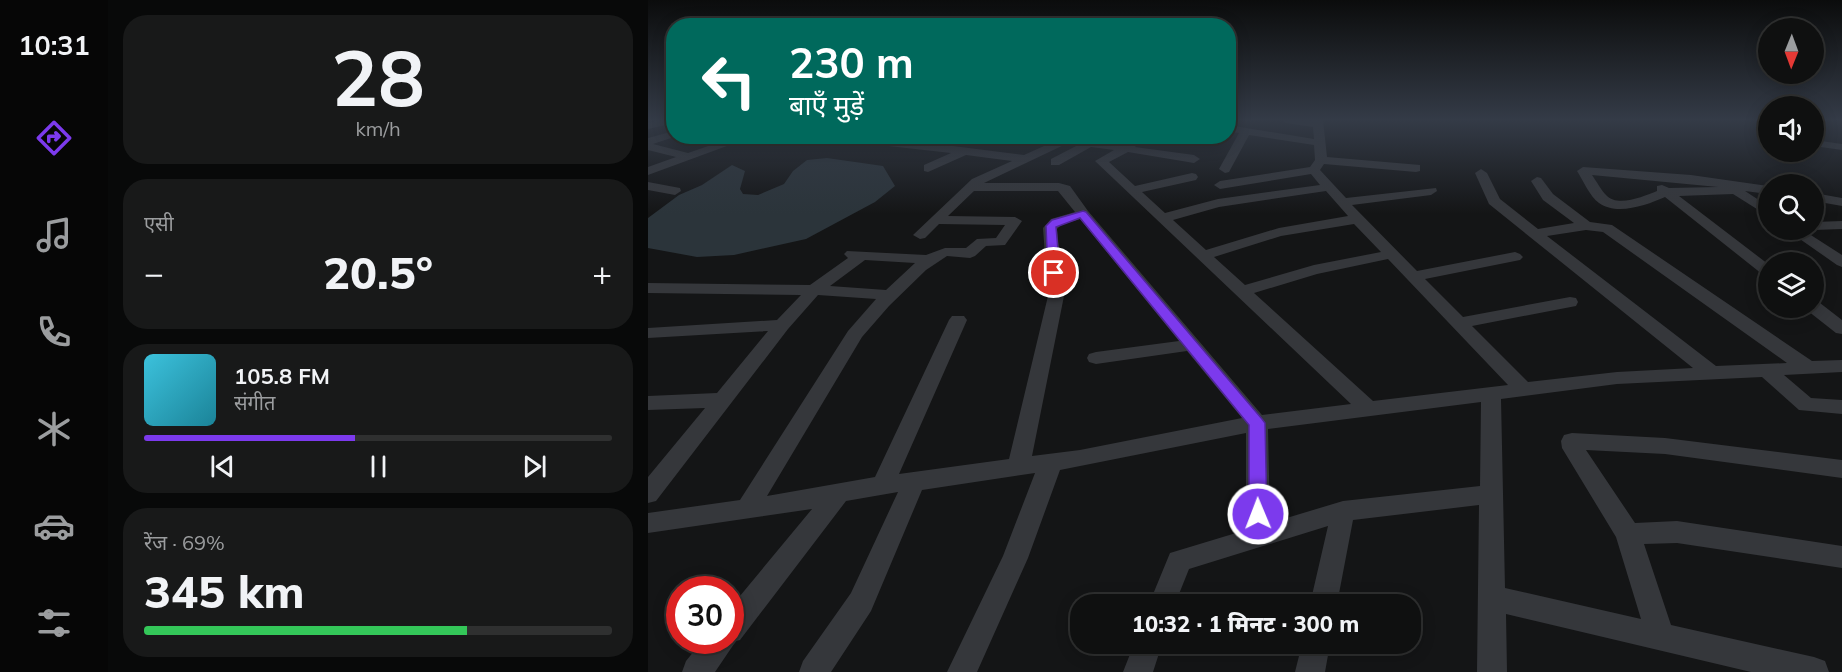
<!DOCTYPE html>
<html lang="hi">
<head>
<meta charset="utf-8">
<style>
  :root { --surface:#0f1010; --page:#181919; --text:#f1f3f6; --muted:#9b9d9f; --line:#2f3030; --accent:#7c3aed }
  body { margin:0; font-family:Mulish,"Noto Sans Devanagari",sans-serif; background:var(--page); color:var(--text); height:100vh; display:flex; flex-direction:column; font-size:22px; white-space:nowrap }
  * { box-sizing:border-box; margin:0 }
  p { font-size:20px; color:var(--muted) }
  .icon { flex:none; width:33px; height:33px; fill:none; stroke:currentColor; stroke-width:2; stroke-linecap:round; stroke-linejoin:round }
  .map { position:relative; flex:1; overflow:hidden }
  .panel { display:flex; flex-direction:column; gap:15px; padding:15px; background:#080909; width:540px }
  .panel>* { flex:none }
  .top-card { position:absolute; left:18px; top:18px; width:570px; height:126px; border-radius:24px; box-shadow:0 3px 15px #0003,0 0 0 2px var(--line); background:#00695c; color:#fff; overflow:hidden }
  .needle { width:39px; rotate:181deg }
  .controls { position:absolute; left:1110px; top:18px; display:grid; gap:12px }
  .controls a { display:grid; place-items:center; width:66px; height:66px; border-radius:50%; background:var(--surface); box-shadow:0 3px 15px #0003,0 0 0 2px var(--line); font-size:30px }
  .speed { position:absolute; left:18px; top:576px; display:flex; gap:12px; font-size:30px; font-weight:700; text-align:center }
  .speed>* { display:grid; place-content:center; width:78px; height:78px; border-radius:50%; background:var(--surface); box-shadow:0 3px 15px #0003,0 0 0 2px var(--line); line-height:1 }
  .speed .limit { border:9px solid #d22; background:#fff; color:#111 }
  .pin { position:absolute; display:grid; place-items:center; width:51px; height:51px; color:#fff; margin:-26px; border:3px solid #fff; border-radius:50%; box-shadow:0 2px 6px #0007 }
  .me { position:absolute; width:66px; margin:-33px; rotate:359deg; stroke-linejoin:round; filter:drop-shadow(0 0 4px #0008) }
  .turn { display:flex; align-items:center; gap:21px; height:126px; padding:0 24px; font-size:27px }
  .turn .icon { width:78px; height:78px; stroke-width:2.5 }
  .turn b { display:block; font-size:42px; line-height:51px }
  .big { font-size:45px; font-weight:800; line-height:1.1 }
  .panel .widget { flex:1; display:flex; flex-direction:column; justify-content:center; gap:9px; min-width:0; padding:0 21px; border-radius:24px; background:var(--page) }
  .panel .dial { align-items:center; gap:0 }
  .dial b { font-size:78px; line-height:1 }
  .song { display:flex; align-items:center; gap:18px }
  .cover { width:72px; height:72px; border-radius:9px; background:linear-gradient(135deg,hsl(190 70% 55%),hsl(190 70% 35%)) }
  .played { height:6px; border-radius:3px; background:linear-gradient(90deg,var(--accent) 45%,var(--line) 45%) }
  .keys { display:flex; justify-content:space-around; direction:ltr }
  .heat { display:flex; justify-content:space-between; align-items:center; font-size:33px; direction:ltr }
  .charge { height:9px; border-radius:4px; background:linear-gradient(90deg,#34c759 69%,var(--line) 0) }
  .trip { position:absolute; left:422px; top:594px; width:351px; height:60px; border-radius:24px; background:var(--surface); box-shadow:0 3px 15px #0003,0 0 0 2px var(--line); font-weight:800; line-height:60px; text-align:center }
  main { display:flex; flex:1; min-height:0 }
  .dock { display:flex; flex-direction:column; width:108px; justify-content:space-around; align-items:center; background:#060606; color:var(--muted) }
  .dock .icon { width:42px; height:42px }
  .dock .selected { color:var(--accent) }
  .dock b { font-size:27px; color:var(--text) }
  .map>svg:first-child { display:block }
  .water { fill:#2b343a }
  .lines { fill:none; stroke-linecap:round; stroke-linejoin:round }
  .street { fill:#35373b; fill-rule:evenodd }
  .route { fill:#7c3aed; stroke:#51269a; stroke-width:1.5 }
</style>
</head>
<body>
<main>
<nav class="dock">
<b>10:31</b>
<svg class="icon selected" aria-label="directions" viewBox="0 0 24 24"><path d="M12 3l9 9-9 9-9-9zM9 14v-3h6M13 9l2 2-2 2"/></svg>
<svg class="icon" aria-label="music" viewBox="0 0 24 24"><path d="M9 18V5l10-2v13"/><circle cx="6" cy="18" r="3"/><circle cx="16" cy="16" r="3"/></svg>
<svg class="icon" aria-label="phone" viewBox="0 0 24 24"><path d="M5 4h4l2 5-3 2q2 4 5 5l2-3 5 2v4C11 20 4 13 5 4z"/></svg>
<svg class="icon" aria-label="climate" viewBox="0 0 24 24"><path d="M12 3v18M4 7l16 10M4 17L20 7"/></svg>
<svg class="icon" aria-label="car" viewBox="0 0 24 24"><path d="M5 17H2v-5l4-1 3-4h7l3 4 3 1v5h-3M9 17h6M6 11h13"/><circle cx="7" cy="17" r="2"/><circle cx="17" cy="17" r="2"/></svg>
<svg class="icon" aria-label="filters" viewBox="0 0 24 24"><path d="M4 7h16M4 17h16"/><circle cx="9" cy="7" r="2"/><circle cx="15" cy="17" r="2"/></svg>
</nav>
<section class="panel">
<div class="widget dial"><b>28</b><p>km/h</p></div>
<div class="widget"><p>एसी</p>
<div class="heat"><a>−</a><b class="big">20.5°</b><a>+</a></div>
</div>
<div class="widget">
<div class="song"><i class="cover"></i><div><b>105.8 FM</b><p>संगीत</p></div></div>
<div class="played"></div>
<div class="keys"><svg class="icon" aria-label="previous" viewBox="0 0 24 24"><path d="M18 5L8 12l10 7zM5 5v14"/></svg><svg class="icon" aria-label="pause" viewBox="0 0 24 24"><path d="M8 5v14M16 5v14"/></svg><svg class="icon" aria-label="next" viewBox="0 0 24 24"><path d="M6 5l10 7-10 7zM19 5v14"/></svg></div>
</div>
<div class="widget"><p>रेंज · 69%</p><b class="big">345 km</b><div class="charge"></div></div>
</section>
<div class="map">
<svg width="1194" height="672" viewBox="0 0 1194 672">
  <rect width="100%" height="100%" fill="#141516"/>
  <path class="water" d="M179,158L235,166L247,186L227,202L158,239L86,255L49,257L0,248V218L31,195L54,185L84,165L97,171L92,189L95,194L110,195L136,184L145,171L159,160Z"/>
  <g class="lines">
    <path class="street" d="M13,120H26V123L0,129V123Z
      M633,120H675L679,157L772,165V171L768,172L676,164L672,170L698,198L788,188L789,191L783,195L704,205L769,271L867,252L872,254L875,257L872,260L777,279L815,317L922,297L928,298L930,302L928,306L824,326L880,382L969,372L1045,368L841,204L827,173L833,169L839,173L852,199L890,229L926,223L895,200L883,181L889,177L893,178L905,194L942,222L964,225L1164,361L1194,360V372L1136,375L1163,398L1194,400V414L1151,410L1114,377L969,384L853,399L857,588L993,619L968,537L914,448L913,441L916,435L924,433L1017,438L1194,460V478L1017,454L938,450L987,523L1029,521L1194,546V568L1029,543L996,544L1023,625L1166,657L1177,661L1181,672H1103L858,614L859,672H829L831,505L705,520L689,604H662L680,526L541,569L527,604H501L522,553L598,530V433L412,470L380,558L329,672H299L355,556L387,473L274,490L223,611L183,672H151L155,661L203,593L250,492L198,501L92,640L88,641L67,672H34L38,661L55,640H82V608L164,509L0,533V513L92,500L200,331L228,299L170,295L140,329L8,501L0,503V477L57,408L0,410V396L69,393L120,331L0,338V328L129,320L153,295L0,293V283L162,285L200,258L196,254L199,251L278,255L297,248H318L329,239L348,238L357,225L291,224L277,238L272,239L265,235L324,179L364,161L318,155L280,172L276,171V165L303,153L177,139L172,136L242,138L376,155L407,141L403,136H420L475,145L485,136H497L487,147L546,155L552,159L546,163L480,152L461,162L487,186L544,173L548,174L550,177L548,180L494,192L517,213L570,199L672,185L663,174L572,189L566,185L572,181L662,167L667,160L666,145L601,135L581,172L577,173L571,169L591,133L580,131V125L666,139L665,127L638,123ZM420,143L430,145L403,159V165H411L443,147L466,150L447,161L703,404L614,415L440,211L422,186L411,183H336ZM326,191H410L427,212L403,219L395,228L400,296L361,459L251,474L319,320L316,316H304L301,320L227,477L119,496L214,337L241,306L278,270L299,256L322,258L327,256L338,246L357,245L374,221L367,217L300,216ZM678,191L700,216L631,228L558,250L525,220L571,207ZM432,219L531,341L448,352L441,354L439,358L441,362L448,364L539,351L594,418L432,450L384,456L416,296L409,229L413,225ZM706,224L733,252L666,265L597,285L566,257L633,236ZM938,230L955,232L1139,363L1068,366L899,236ZM740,259L860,385L725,401L606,293L669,274ZM217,260L267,263L238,290L182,286ZM833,402L832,486L695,501L622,523L620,429Z
      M26,131V136H29L5,144L40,153L89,136H106L0,175V167L28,157L0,150V138Z
      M505,136H538L553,141L547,144L510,139Z
      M1166,140L1194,144V150L1166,146Z
      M935,167L1043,175L1120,186V194L1097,191L1120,206V216L1085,194L1031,196L1120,264V276L1114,274L1017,197C999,205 969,216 951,203C942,197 935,180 929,171ZM944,175L1070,187L1021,188L1014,185L1009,186V191C996,196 970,208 958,195C953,190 949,182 944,175Z
      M0,182L32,188L33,191L27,195L0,190Z
      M1166,193L1194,198V206L1166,201Z
      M1194,221V229L1166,230H1163H1166V222Z
      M1139,230H1155L1194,255V267L1189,265Z
      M1166,302L1172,303L1194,320V334L1188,333L1160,311L1158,308H1166Z
      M486,644H514L505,672H475Z
      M654,644H682L677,672H647Z"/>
  </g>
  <linearGradient id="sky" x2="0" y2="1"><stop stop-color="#0b0c0c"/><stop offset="0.56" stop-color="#343b47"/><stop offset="1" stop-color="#343b47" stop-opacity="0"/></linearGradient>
  <rect width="1194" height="214" fill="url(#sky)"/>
  <path class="route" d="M435,211L438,212L614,419L617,423L619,514L616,520L610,522L603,520L601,514V425L432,218L408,227L412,273L406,277L400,273L398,226L404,220Z"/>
</svg>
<div class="controls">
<a><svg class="needle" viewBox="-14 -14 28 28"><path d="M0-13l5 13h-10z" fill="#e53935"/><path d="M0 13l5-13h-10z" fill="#9b9d9f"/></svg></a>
<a><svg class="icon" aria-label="sound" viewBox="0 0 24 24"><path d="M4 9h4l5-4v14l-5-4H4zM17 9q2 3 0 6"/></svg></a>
<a><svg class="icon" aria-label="search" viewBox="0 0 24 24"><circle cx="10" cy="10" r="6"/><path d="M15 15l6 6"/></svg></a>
<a><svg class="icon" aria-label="layers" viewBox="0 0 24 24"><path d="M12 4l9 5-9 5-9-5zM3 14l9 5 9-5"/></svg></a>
</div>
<div class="speed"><div class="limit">30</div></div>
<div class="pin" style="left:406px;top:273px;background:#d93025"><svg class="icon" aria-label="arrive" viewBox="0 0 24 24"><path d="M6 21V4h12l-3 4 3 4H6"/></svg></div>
<svg class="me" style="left:610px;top:514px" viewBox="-20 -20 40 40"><circle r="17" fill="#7c3aed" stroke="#fff" stroke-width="3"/><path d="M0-11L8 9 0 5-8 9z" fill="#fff"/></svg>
<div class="trip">10:32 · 1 मिनट · 300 m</div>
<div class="top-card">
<div class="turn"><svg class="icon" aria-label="left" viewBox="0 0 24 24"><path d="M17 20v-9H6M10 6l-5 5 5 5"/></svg><div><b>230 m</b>बाएँ मुड़ें</div></div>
</div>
</div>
</main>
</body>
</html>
